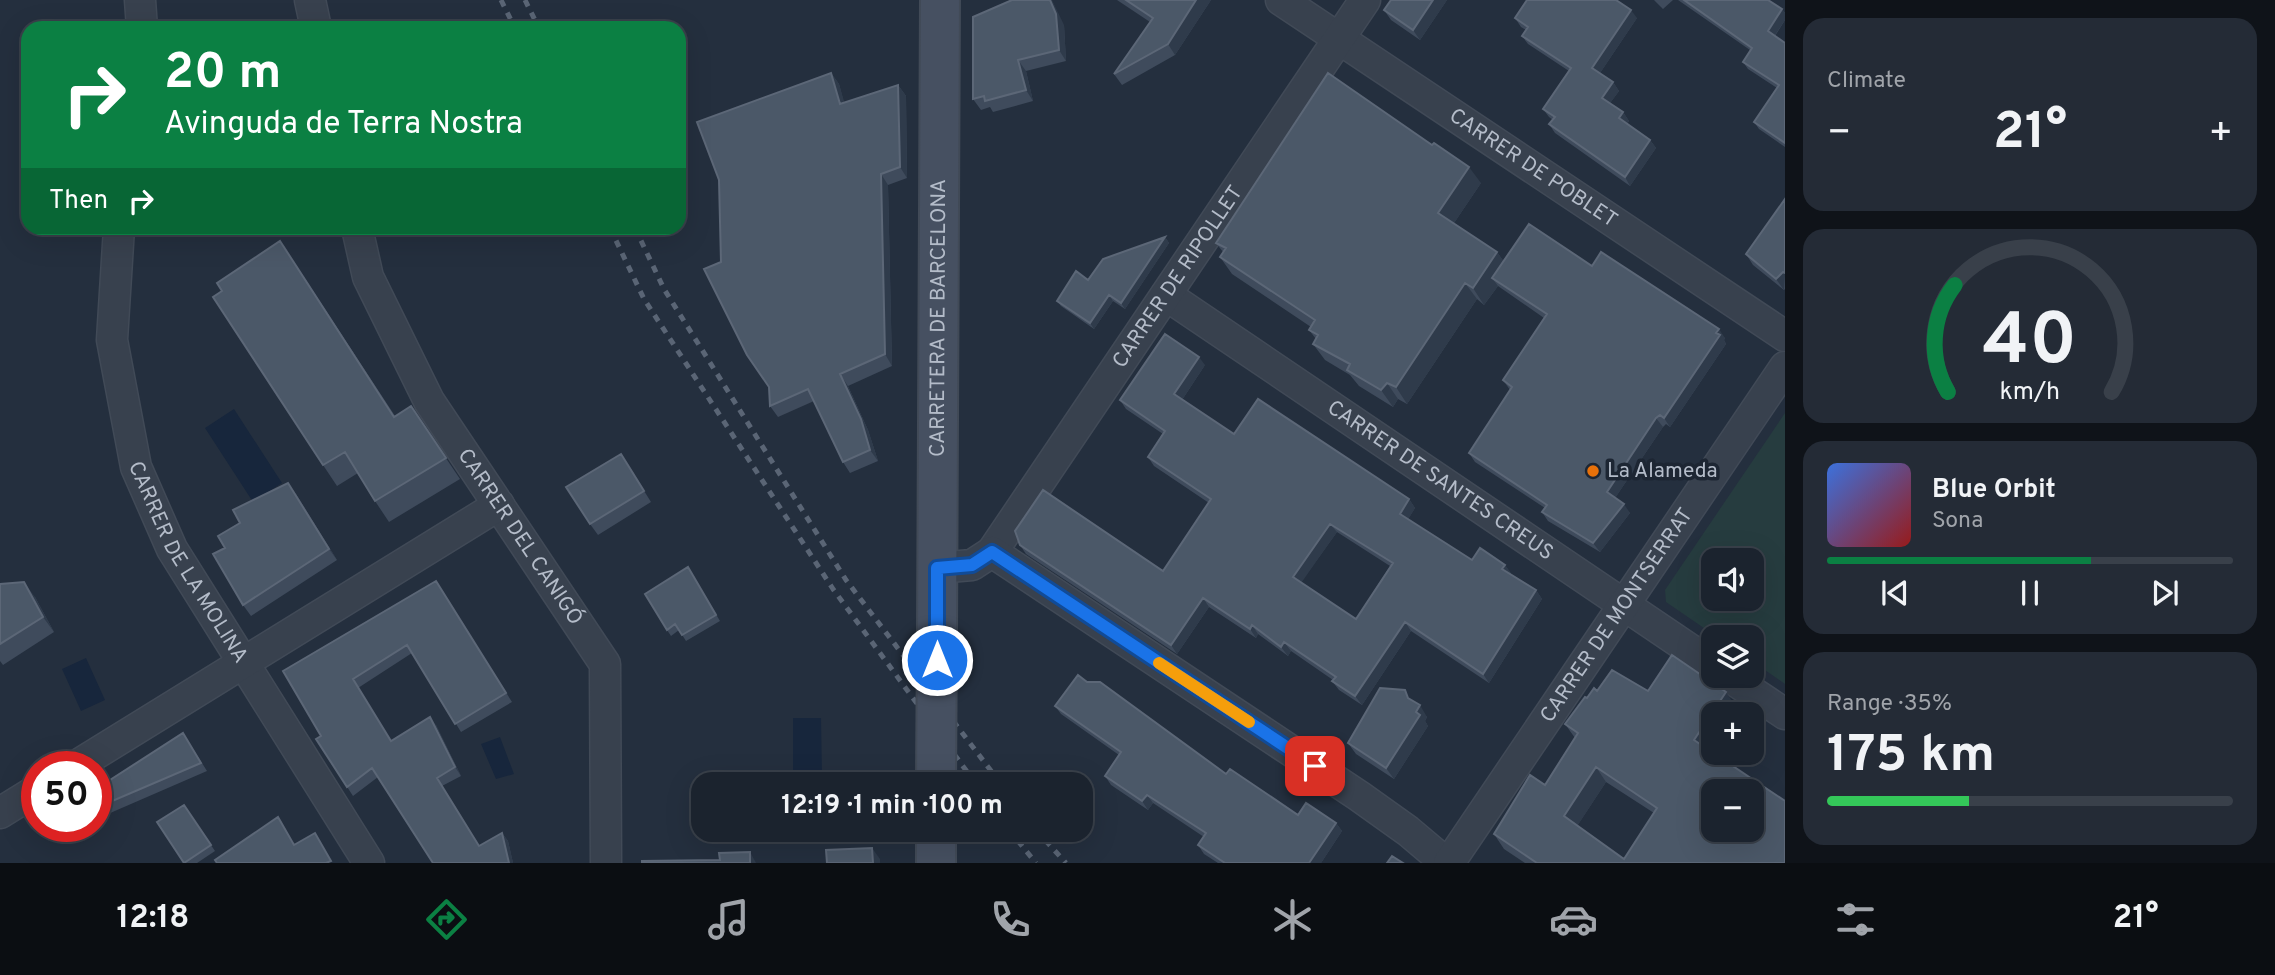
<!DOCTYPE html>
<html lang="en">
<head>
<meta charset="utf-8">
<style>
  :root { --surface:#1b232e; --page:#242b36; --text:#f1f3f6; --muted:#a0a4aa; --line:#39404a; --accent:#0b8043 }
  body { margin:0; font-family:Overpass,sans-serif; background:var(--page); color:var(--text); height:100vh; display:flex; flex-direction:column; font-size:26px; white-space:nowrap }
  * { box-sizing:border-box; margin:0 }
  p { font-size:23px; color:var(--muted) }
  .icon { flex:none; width:38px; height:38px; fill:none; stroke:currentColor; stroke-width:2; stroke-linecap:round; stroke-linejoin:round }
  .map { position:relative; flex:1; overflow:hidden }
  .details { display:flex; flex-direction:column; gap:18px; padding:18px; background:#0f1319; width:490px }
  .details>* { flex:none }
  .guide { position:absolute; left:21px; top:21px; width:665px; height:214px; border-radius:21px; box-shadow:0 7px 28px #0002,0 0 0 2px var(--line); background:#0b8043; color:#fff; overflow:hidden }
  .buttons { position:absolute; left:1701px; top:548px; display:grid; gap:14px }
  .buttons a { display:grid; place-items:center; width:63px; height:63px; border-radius:14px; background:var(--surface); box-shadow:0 7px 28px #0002,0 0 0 2px var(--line); font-size:35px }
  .speed { position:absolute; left:21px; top:751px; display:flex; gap:14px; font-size:35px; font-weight:700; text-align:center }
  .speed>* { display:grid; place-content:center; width:91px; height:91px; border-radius:50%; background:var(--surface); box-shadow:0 7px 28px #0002,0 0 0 2px var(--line); line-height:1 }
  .speed .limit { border:10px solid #d22; background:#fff; color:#111 }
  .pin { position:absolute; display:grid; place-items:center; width:60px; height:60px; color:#fff; margin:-30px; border-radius:14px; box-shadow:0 4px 10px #0006 }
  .me { position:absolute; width:77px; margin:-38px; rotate:0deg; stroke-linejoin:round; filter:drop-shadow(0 0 5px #0008) }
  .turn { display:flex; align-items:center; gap:24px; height:147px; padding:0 28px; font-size:32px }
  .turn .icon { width:91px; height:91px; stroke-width:2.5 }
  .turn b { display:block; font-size:49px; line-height:60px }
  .then { display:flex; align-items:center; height:66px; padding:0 28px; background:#0003; gap:14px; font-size:26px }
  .big { font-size:52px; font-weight:700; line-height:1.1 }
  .details .widget { flex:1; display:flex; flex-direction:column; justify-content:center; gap:10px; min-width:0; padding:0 24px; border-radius:21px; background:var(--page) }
  .details .dial { align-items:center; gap:0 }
  .dial svg { height:182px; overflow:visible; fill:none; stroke:var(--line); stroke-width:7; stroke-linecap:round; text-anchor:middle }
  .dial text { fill:var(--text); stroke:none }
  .song { display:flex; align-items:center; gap:21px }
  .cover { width:84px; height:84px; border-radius:10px; background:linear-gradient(135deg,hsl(220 70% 55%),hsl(0 70% 35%)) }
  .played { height:7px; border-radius:4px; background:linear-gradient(90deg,var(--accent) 65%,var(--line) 65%) }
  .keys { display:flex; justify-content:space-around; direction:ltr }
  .heat { display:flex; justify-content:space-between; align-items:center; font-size:38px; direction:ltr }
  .charge { height:10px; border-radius:5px; background:linear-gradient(90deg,#34c759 35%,var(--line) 0) }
  .trip { position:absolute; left:691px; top:772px; width:402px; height:70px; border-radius:21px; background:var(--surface); box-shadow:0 7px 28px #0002,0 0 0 2px var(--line); font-weight:700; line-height:70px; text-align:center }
  .tab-bar { display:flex; height:112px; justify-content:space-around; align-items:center; background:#0b0e12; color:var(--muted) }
  .tab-bar .icon { width:49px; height:49px }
  .tab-bar .selected { color:var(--accent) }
  .tab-bar b { font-size:32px; color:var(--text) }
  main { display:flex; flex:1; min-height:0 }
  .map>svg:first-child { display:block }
  .green { fill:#263c3f; fill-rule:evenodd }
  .water { fill:#17263c }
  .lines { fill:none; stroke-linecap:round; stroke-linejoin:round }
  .street-casing { stroke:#414a57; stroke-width:33 }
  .secondary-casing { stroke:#414a57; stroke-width:42 }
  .street { stroke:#38414e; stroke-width:30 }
  .secondary { stroke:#465061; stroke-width:38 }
  .rail { stroke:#5a6575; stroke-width:5; stroke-dasharray:7 7; stroke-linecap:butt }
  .secondary-bridge-casing { stroke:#414a57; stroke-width:42; stroke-linecap:butt }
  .secondary-bridge { stroke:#465061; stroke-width:38 }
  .wall { fill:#3f4b5c; fill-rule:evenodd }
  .shaded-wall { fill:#2f3b4b }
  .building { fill:#4b5868; stroke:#5c6777; stroke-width:2; fill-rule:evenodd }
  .route-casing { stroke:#114b97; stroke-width:18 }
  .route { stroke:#1a73e8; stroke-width:12 }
  .slow { stroke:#f59e0b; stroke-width:12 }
  .food-dot { fill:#e8710a; stroke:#1d2633; stroke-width:2.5 }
  .labels { text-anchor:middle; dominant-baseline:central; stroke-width:7; stroke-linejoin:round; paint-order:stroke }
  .street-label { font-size:21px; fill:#b4bcc9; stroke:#1d2633 }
  .poi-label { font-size:21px; fill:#b4bcc9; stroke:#1d2633; text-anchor:start }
</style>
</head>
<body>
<main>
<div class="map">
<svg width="1785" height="863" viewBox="0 0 1785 863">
  <rect width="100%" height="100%" fill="#242f3e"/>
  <path class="green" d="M1785,413V684L1752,661V637H1717L1666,602L1665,590ZM1713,560H1752V598H1713Z"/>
  <path class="water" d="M234,409L282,483L253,502L205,428Z
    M86,658L105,700L81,711L62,669Z
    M793,718H821L822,778H793Z
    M500,737L514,774L496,779L481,744Z"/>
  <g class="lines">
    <g class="street-casing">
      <g id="street">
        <path d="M140,0L142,28"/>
        <path d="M310,0L316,28"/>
        <path id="s1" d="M1281,0L1785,336"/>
        <path id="s2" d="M119,228L112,340L136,467L172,549L369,863"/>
        <path id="s3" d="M357,228L368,277L429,401L605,664L606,863"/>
        <path id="s4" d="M1166,295L1713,665"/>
        <path id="s5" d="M992,552L1365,0"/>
        <path d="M937,568L972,565L992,552L1359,796L1408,831L1446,863"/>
        <path d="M1728,676L1785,714"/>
        <path d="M76,766L499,505"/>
        <path d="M0,813L37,790"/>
        <path id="s6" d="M1449,863L1785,367"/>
      </g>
    </g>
    <g class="secondary-casing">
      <g id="secondary">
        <path id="s7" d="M937,635L940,0"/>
        <path d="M936,863V830"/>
      </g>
    </g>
    <use href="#street" class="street"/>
    <use href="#secondary" class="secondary"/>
    <path class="rail" d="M501,0L515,28
      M525,0L539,28
      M610,228L644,299L833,589L976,784
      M635,228L664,289L846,580L1001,784
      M1009,830L1036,863
      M1036,830L1066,863"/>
    <g class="secondary-bridge-casing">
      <path id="secondary-bridge" d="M936,784L937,635"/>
    </g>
    <use href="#secondary-bridge" class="secondary-bridge"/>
  </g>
  <path class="wall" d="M1117,0H1211L1175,55L1122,85L1114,74L1150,22Z
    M1447,0L1420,40L1391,20L1384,10Z
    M1654,0H1673L1663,9Z
    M1678,0H1768L1782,9L1785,13V20L1775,36L1785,43V147L1759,129L1754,122L1777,88L1748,69L1743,62L1750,50Z
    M973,17L1064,25L1066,61L1026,71L1033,101L993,112L990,107L981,110L973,99Z
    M1515,18H1637L1600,73L1613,82L1619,91L1610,103L1623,112L1629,121L1627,124L1650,140L1656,148L1630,186L1555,133L1549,124L1553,120L1549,117L1543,109L1569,71L1528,44L1522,36L1526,30L1521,27Z
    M831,73L839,84L844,103L898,85L906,96L907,178L888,185L892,366L848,386L868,430L878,461L850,473L843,462L814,401L778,417L770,406L769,387L721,262Z
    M1481,183L1454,223L1497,252L1504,262L1592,266L1725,338L1724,340L1726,344L1670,427L1666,424L1663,427L1615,498L1630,513L1600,552L1548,521L1542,512L1545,508L1475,462L1469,453L1510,390L1503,380L1544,318L1498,286L1484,305L1477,299L1407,404L1398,399L1393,407L1359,386L1350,375L1325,360L1313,344L1316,339L1309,330L1311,327L1232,274L1220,257L1223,252L1216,243Z
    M1785,199V289L1784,290L1753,265L1746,254Z
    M1165,237L1169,243L1125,309L1113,301L1094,329L1061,306L1057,301L1088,280Z
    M294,262L395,416L425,427L460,479L389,522L375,501L358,473L337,486L323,465Z
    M1205,365L1182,400L1234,434L1409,499L1415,508L1408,519L1472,560L1505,565L1511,574L1536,590L1542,599L1489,683L1411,631L1362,705L1339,690L1332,681L1333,680L1291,651L1288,656L1258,634L1256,638L1209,607L1177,654L1026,554L1020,545L1163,571L1209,503L1154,466L1148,457L1163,434L1126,409L1120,400ZM1337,532L1390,566L1356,619L1301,582Z
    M621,454L651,502L598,535L590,524Z
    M296,494L337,560L251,616L243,605L225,548Z
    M688,567L720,621L686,641L679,630L671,636L667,630Z
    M436,581L512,702L461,732L412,653L358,688L391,741L436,725L461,776L442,786L479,846L502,833L508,841L513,863H433L378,777L353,796L316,739L321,736L283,671Z
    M0,584L35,597L54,632L3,665L0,661Z
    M1087,682L1226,774L1298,815L1336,823L1342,831L1321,863H1218L1204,854L1198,845L1204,837L1153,803L1148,810L1111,785L1105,776L1119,755L1061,714L1055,706Z
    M1597,691H1648L1736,707L1731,714H1713V742L1708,750L1785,863H1525L1504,849L1494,834L1545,785L1575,738L1565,724L1587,698ZM1606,782L1654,813L1624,859L1577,826Z
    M1413,701L1427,717L1425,721L1428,726L1394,779L1356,754L1348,743Z
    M183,733L207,771L101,817L96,811V789Z
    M184,805L215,851L197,863H183Z
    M743,830H784V836L747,838L743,832Z"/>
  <path class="shaded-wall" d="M1050,0H1052L1064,25L1066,61L1059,50Z
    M1196,0H1211L1175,55L1168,44Z
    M1433,0H1447L1420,40L1413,30Z
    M1782,9L1785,13V20L1773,38L1768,31Z
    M1631,10L1637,18L1598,76L1592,68Z
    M1018,60L1026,71L1033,101L1026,90Z
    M831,73L839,84L848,115L840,104Z
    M1613,82L1619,91L1608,106L1602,98Z
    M898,85L906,96L907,178L900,167Z
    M1623,112L1629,121L1625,127L1619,118Z
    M1650,140L1656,148L1630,186L1625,177Z
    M1469,167L1481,183L1450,229L1438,213Z
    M881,174L888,185L892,366L885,354Z
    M1165,237L1169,243L1125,309L1121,303Z
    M280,241L294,262L409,438L394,417Z
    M1497,252L1509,269L1492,278L1498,286L1484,305L1473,288Z
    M1783,272L1785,274L1784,290L1776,279Z
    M1465,283L1477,299L1407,404L1396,387Z
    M1109,295L1113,301L1094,329L1090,323Z
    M1719,329L1725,338L1724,340L1726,344L1670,427L1664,418Z
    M1199,357L1205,365L1180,403L1174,394Z
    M840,374L848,386L868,430L878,461L870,450Z
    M1387,383L1398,399L1393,407L1381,390Z
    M1656,418L1663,427L1613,501L1607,492Z
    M288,483L296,494L337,560L329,549Z
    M1409,499L1415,508L1406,523L1400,514Z
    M1624,504L1630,513L1600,552L1593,543Z
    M1330,524L1337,532L1299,586L1293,577Z
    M1505,565L1511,573L1509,577L1502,569Z
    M24,582L35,597L54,632L43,617Z
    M1536,590L1542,599L1489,683L1483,674Z
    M1203,598L1209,607L1177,654L1171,645Z
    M1405,622L1411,631L1362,705L1355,696Z
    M1252,625L1258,634L1256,638L1250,629Z
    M1284,642L1291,651L1288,656L1281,647Z
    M1726,692L1736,707L1731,714H1713V742L1705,755L1694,740Z
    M1420,705L1427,717L1425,721L1428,726L1394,779L1386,768Z
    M430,717L436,725L461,776L455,767Z
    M1596,767L1606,782L1574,831L1564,816Z
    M1147,795L1153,803L1148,810L1142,801Z
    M1336,823L1342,831L1321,863H1309Z
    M502,833L508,841L513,863H509Z
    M872,848L880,859V863H873Z
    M750,852L755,861L756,863H750Z"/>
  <path class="building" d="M1012,0H1050L1056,14L1059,50L1018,60L1026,90L985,101L984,96L973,99V17Z
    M1126,0H1196L1168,44L1114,74L1153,18Z
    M1391,0H1433L1413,30L1384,10Z
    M1527,0H1616L1631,10L1592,68L1613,82L1602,98L1623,112L1619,118L1650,140L1625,177L1549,124L1555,117L1543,109L1571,68L1522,36L1528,27L1515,18Z
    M1684,0H1768L1782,9L1768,31L1785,43V143L1754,122L1779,85L1743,62L1752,48Z
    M831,73L840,104L898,85L900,167L881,174L885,354L840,374L861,419L870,450L843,462L808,389L770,406L769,387L747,355L704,269L721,262L719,180L697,122Z
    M1328,73L1432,145L1434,143L1469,167L1438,213L1497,252L1473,288L1465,283L1396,387L1387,383L1381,390L1347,370L1350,364L1313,344L1318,335L1309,330L1315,320L1220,257L1226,248L1216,243Z
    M1785,199V273L1783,272L1776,279L1746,254Z
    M1529,224L1592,266L1601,252L1719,329L1716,333L1720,335L1664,418L1660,415L1656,418L1607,492L1624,504L1593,543L1542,512L1547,505L1469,453L1512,387L1503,380L1547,314L1492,278Z
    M1165,237L1121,303L1109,295L1090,323L1057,301L1076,271L1088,280L1103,259Z
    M280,241L394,417L411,406L446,458L375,501L345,452L323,465L213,297L222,291L217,283Z
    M1165,334L1199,357L1174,394L1234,434L1258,399L1409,499L1400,514L1472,560L1480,548L1505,565L1502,569L1536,590L1483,674L1405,622L1355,696L1332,681L1336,677L1284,642L1281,647L1252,625L1250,629L1203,598L1171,645L1020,545L1015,531L1043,490L1163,571L1211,499L1148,457L1165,431L1120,400ZM1330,524L1393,563L1356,619L1293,577Z
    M621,454L644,491L590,524L566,487Z
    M288,483L329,549L243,605L213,554L225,548L218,536L240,523L233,510Z
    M688,567L716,615L682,635L675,624L667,630L645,594Z
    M436,581L506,693L455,724L407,645L353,679L391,741L430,717L455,767L437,778L479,846L502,833L509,863H433L372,768L347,787L316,739L321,736L283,671Z
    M24,582L43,617L0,644V584Z
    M1672,655L1726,692L1694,740L1785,801V863H1537L1494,834L1530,775L1545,785L1578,733L1565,724L1585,697L1587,698L1594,688L1597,691L1612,670L1648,691ZM1596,767L1657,808L1624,859L1564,816ZM1713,791H1752V830H1713Z
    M1078,675L1087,682H1100L1226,774L1230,769L1298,815L1306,803L1336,823L1309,863H1225L1198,845L1206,833L1147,795L1142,801L1105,776L1121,752L1055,706Z
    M1380,688L1405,690L1408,698L1420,705L1416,712L1420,715L1386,768L1348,743Z
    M183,733L201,763L96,808V789Z
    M184,805L211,845L184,863L157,822Z
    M278,817L294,845L315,833L331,861L326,863H217L215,860Z
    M743,830H780L743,832Z
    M872,848L873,863H827L826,850Z
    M750,852V863H642V861L720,860L719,853Z
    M1392,856L1403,863H1387Z"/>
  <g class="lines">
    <g class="route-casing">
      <path id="route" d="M937,660V568L972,565L992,552L1315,766"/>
    </g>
    <use href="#route" class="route"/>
    <path class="slow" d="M1159,663L1249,722"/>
  </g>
  <circle class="food-dot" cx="1593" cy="471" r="7"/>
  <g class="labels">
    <g class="street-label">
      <text stroke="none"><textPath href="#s1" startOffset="303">CARRER DE POBLET</textPath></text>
      <text stroke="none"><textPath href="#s5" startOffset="332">CARRER DE RIPOLLET</textPath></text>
      <text stroke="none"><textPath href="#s7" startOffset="317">CARRETERA DE BARCELONA</textPath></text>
      <text stroke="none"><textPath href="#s4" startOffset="331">CARRER DE SANTES CREUS</textPath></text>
      <text stroke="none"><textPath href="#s3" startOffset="352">CARRER DEL CANIGÓ</textPath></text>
      <text stroke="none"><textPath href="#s2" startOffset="350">CARRER DE LA MOLINA</textPath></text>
      <text stroke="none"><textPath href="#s6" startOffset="299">CARRER DE MONTSERRAT</textPath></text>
    </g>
    <g class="poi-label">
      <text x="1607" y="471">La Alameda</text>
    </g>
  </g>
</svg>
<div class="buttons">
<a><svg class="icon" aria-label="sound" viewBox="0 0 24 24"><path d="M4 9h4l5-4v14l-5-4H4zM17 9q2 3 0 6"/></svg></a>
<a><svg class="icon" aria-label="layers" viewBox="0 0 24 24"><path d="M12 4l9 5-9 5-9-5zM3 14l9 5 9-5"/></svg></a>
<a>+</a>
<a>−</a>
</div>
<div class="speed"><div class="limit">50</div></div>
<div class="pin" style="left:1315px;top:766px;background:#d93025"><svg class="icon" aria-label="arrive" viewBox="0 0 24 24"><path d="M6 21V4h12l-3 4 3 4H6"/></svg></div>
<svg class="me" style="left:937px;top:660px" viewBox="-20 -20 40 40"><circle r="17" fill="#1a73e8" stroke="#fff" stroke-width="3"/><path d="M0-11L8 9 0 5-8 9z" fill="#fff"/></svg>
<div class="trip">12:19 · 1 min · 100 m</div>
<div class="guide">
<div class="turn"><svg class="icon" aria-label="right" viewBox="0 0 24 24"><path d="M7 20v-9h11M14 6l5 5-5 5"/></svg><div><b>20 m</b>Avinguda de Terra Nostra</div></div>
<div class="then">Then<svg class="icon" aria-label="right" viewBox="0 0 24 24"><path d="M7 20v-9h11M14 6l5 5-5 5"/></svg></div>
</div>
</div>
<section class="details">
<div class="widget"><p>Climate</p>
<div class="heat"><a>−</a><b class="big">21°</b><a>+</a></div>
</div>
<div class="widget dial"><svg viewBox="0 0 100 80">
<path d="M14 69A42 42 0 1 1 86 69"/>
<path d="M14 69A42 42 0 0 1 17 22" stroke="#0b8043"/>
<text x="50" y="56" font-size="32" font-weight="700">40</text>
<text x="50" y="72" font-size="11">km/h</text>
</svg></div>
<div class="widget">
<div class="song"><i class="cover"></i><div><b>Blue Orbit</b><p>Sona</p></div></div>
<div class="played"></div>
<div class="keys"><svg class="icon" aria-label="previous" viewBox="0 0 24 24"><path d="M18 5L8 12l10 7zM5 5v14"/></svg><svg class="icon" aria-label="pause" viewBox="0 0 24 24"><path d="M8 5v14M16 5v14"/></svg><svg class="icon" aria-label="next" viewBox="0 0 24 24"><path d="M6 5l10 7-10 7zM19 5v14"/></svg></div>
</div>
<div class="widget"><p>Range · 35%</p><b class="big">175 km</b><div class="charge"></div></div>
</section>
</main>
<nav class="tab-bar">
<b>12:18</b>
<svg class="icon selected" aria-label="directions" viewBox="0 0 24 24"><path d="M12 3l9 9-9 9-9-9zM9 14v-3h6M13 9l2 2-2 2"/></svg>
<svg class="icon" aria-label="music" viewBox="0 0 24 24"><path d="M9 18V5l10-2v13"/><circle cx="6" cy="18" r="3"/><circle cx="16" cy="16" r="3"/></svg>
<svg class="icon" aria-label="phone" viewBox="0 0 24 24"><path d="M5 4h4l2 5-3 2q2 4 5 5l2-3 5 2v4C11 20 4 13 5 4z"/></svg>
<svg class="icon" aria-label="climate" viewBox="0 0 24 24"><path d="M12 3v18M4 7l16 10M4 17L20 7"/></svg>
<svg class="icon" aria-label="car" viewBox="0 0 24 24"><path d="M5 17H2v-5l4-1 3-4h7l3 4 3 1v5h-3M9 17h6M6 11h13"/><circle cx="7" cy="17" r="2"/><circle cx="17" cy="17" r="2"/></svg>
<svg class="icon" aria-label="filters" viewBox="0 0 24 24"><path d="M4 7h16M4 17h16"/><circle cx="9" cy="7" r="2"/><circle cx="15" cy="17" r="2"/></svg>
<b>21°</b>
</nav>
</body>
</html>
